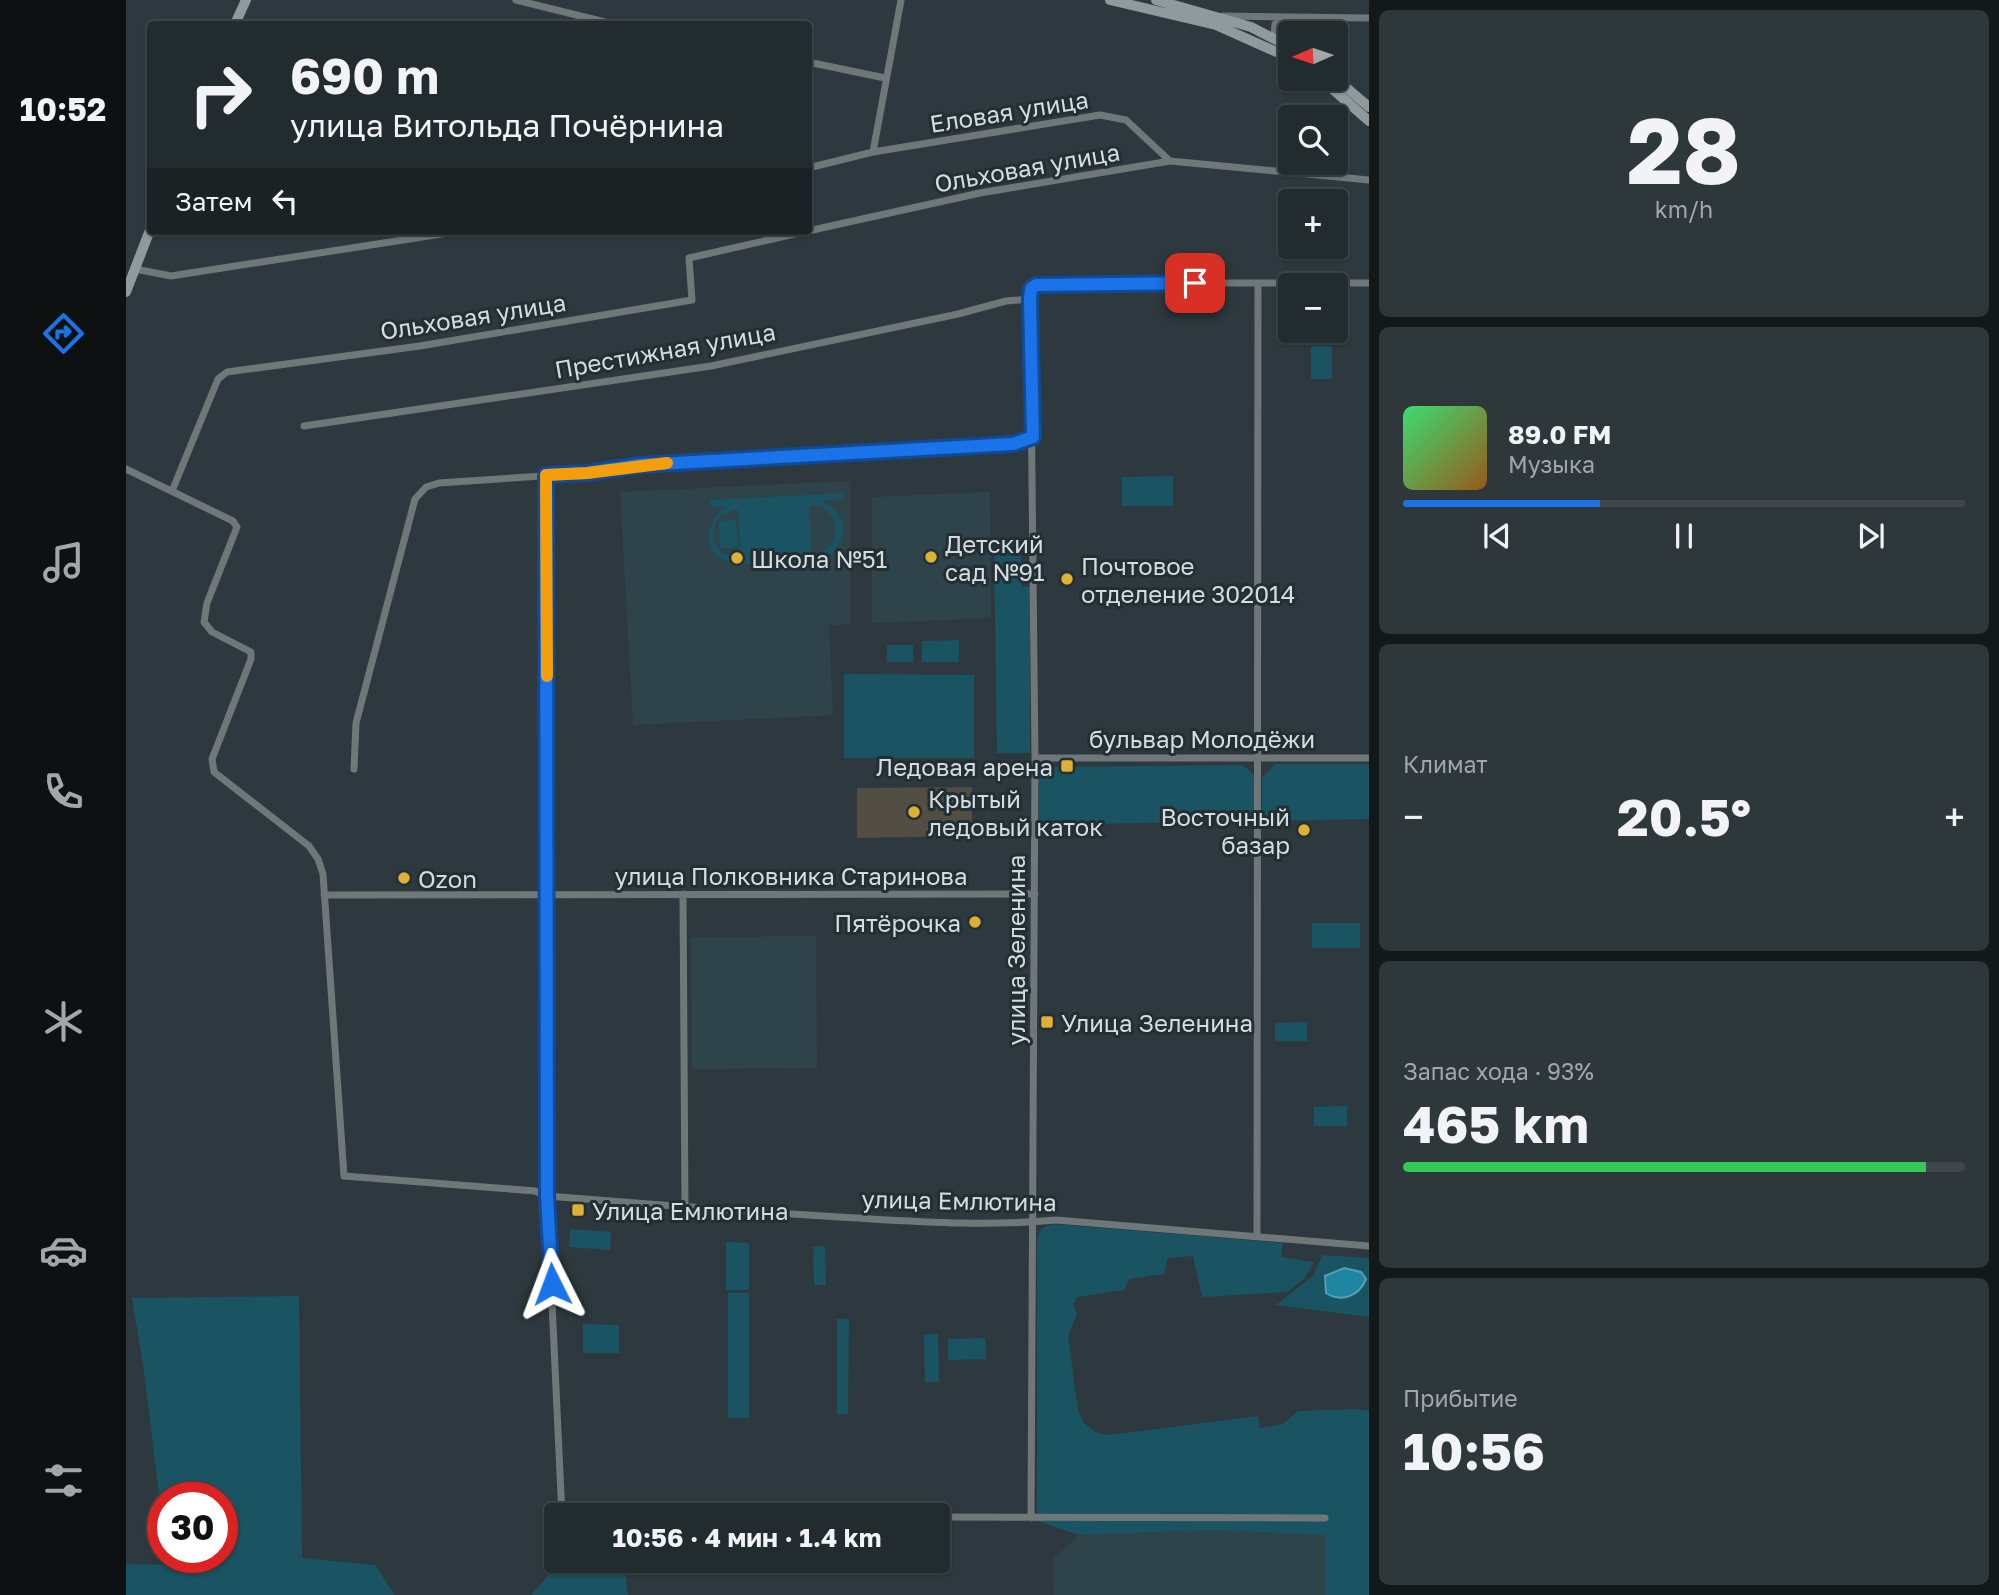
<!DOCTYPE html>
<html lang="ru">
<head>
<meta charset="utf-8">
<style>
  :root { --surface:#222b2e; --page:#2e373a; --text:#f1f3f6; --muted:#a2a7aa; --line:#3f474a; --accent:#1a73e8 }
  body { margin:0; font-family:"Golos Text",sans-serif; background:var(--page); color:var(--text); height:100vh; display:flex; flex-direction:column; font-size:26px; white-space:nowrap }
  * { box-sizing:border-box; margin:0 }
  p { font-size:23px; color:var(--muted) }
  .icon { flex:none; width:38px; height:38px; fill:none; stroke:currentColor; stroke-width:2; stroke-linecap:round; stroke-linejoin:round }
  .map { position:relative; flex:1; overflow:hidden }
  .sheet { display:flex; flex-direction:column; gap:10px; padding:10px; background:#131819; width:630px }
  .sheet>* { flex:none }
  .hud { position:absolute; left:21px; top:21px; width:665px; height:214px; border-radius:7px; box-shadow:0 2px 5px #0004,0 0 0 2px var(--line); background:#222b2e; color:var(--text); overflow:hidden }
  .needle { width:46px; rotate:267deg }
  .tools { position:absolute; left:1152px; top:21px; display:grid; gap:14px }
  .tools a { display:grid; place-items:center; width:70px; height:70px; border-radius:7px; background:var(--surface); box-shadow:0 2px 5px #0004,0 0 0 2px var(--line); font-size:35px }
  .speed { position:absolute; left:21px; top:1482px; display:flex; gap:14px; font-size:35px; font-weight:700; text-align:center }
  .speed>* { display:grid; place-content:center; width:91px; height:91px; border-radius:50%; background:var(--surface); box-shadow:0 2px 5px #0004,0 0 0 2px var(--line); line-height:1 }
  .speed .limit { border:10px solid #d22; background:#fff; color:#111 }
  .pin { position:absolute; display:grid; place-items:center; width:60px; height:60px; color:#fff; margin:-30px; border-radius:14px; box-shadow:0 4px 10px #0006 }
  .me { position:absolute; width:77px; margin:-38px; rotate:357deg; stroke-linejoin:round; filter:drop-shadow(0 0 5px #0008) }
  .turn { display:flex; align-items:center; gap:24px; height:147px; padding:0 28px; font-size:32px }
  .turn .icon { width:91px; height:91px; stroke-width:2.5 }
  .turn b { display:block; font-size:49px; line-height:60px }
  .then { display:flex; align-items:center; height:66px; padding:0 28px; background:#0003; gap:14px; font-size:26px }
  .big { font-size:52px; font-weight:700; line-height:1.1 }
  .sheet .card { flex:1; display:flex; flex-direction:column; justify-content:center; gap:10px; min-width:0; padding:0 24px; border-radius:10px; background:var(--page) }
  .sheet .dial { align-items:center; gap:0 }
  .dial b { font-size:91px; line-height:1 }
  .song { display:flex; align-items:center; gap:21px }
  .cover { width:84px; height:84px; border-radius:10px; background:linear-gradient(135deg,hsl(140 70% 55%),hsl(30 70% 35%)) }
  .played { height:7px; border-radius:4px; background:linear-gradient(90deg,var(--accent) 35%,var(--line) 35%) }
  .keys { display:flex; justify-content:space-around; direction:ltr }
  .heat { display:flex; justify-content:space-between; align-items:center; font-size:38px; direction:ltr }
  .charge { height:10px; border-radius:5px; background:linear-gradient(90deg,#34c759 93%,var(--line) 0) }
  .trip { position:absolute; left:418px; top:1503px; width:406px; height:70px; border-radius:7px; background:var(--surface); box-shadow:0 2px 5px #0004,0 0 0 2px var(--line); font-weight:700; line-height:70px; text-align:center }
  main { display:flex; flex:1; min-height:0 }
  .tabs { display:flex; flex-direction:column; width:126px; justify-content:space-around; align-items:center; background:#0e1112; color:var(--muted) }
  .tabs .icon { width:49px; height:49px }
  .tabs .active { color:var(--accent) }
  .tabs b { font-size:32px; color:var(--text) }
  .map>svg:first-child { display:block }
  .built { fill:#2f444a }
  .green { fill:#1a5362; fill-rule:evenodd }
  .water { fill:#1e86a1; stroke:#55a0b4; stroke-width:2 }
  .building { fill:#534e43 }
  .lines { fill:none; stroke-linecap:round; stroke-linejoin:round }
  .street { stroke:#707779; stroke-width:7 }
  .secondary { stroke:#909a9d; stroke-width:10 }
  .route-casing { stroke:#114b97; stroke-width:18 }
  .route { stroke:#1a73e8; stroke-width:12 }
  .slow { stroke:#f59e0b; stroke-width:12 }
  .poi-dot { fill:#ddb133; stroke:#232f33; stroke-width:2.5 }
  .labels { text-anchor:middle; dominant-baseline:central; stroke-width:6; stroke-linejoin:round; paint-order:stroke }
  .street-label { font-size:24px; fill:#d4dcdf; stroke:#232f33 }
  .poi-label { font-size:24px; fill:#d4dcdf; stroke:#232f33; text-anchor:start }
</style>
</head>
<body>
<main>
<nav class="tabs">
<b>10:52</b>
<svg class="icon active" aria-label="directions" viewBox="0 0 24 24"><path d="M12 3l9 9-9 9-9-9zM9 14v-3h6M13 9l2 2-2 2"/></svg>
<svg class="icon" aria-label="music" viewBox="0 0 24 24"><path d="M9 18V5l10-2v13"/><circle cx="6" cy="18" r="3"/><circle cx="16" cy="16" r="3"/></svg>
<svg class="icon" aria-label="phone" viewBox="0 0 24 24"><path d="M5 4h4l2 5-3 2q2 4 5 5l2-3 5 2v4C11 20 4 13 5 4z"/></svg>
<svg class="icon" aria-label="climate" viewBox="0 0 24 24"><path d="M12 3v18M4 7l16 10M4 17L20 7"/></svg>
<svg class="icon" aria-label="car" viewBox="0 0 24 24"><path d="M5 17H2v-5l4-1 3-4h7l3 4 3 1v5h-3M9 17h6M6 11h13"/><circle cx="7" cy="17" r="2"/><circle cx="17" cy="17" r="2"/></svg>
<svg class="icon" aria-label="filters" viewBox="0 0 24 24"><path d="M4 7h16M4 17h16"/><circle cx="9" cy="7" r="2"/><circle cx="15" cy="17" r="2"/></svg>
</nav>
<div class="map">
<svg width="1243" height="1595" viewBox="0 0 1243 1595">
  <rect width="100%" height="100%" fill="#2d393e"/>
  <path class="built" d="M724,481V624L703,625L707,715L507,725L494,492Z
    M864,492L865,618L746,623V497Z
    M690,936L691,1068L566,1069L565,937Z
    M1087,1530L1200,1535L1199,1595H928L927,1559L953,1535Z"/>
  <path class="green" d="M1160,20L1207,25L1198,33H1164L1161,30Z
    M1185,346H1206V379H1185Z
    M1047,476V506H996V477Z
    M718,493V499L693,501C706,506 718,516 717,532C716,543 709,553 699,557C688,562 614,566 603,562C573,553 579,517 603,506H584V500ZM683,505C716,504 719,551 686,555ZM612,509L615,558C590,560 579,534 595,515Z
    M610,520L612,547L594,548L593,521Z
    M868,549H895L896,587H904V753H871Z
    M833,640V662H796V641Z
    M761,645H787V662H761Z
    M718,674L848,675V758H718Z
    M1149,764H1243V819L1136,821V778Z
    M1117,765L1128,775V821L913,825V779L920,767Z
    M1186,923H1234V948H1186Z
    M1181,1022V1041H1149V1023Z
    M1221,1106V1126H1188V1107Z
    M926,1224L1157,1243L1155,1257L1188,1262L1179,1278L1162,1292L1076,1297L1067,1256L1042,1258L1038,1274L1003,1279L998,1290L951,1297L947,1304L951,1314L942,1336L952,1410L957,1422L969,1432L983,1435L1132,1416L1134,1428L1157,1424L1172,1411L1230,1409L1243,1411V1595H1199V1535L1087,1530L953,1535L911,1521V1239L915,1229Z
    M444,1229L485,1232L484,1250L443,1247Z
    M600,1242L623,1243V1290H600Z
    M699,1246L700,1285H688L687,1247Z
    M1196,1255L1243,1258V1317L1150,1305L1188,1275Z
    M602,1293H623V1418H602Z
    M173,1296L176,1558L249,1565L269,1595H0V1564L41,1565V1558H96V1498H37V1527L17,1364L6,1298Z
    M711,1319H723L722,1414H711Z
    M457,1324L493,1325V1353H457Z
    M798,1334H812L813,1382H799Z
    M859,1338L860,1359L822,1360V1339Z
    M427,1570H499L502,1595H405Z"/>
  <path class="water" d="M1218,1268L1235,1272L1240,1279C1233,1296 1216,1303 1200,1293L1199,1276Z"/>
  <path class="building" d="M846,787V836L731,838V788Z"/>
  <g class="lines">
    <path class="street" d="M390,0L487,24
      M1097,16L1243,18
      M1153,40L1148,34L1149,24L1158,18
      M682,62L759,78
      M747,152L775,0
      M682,168L747,152L974,115L1000,120L1044,161L1243,180
      M682,231L854,193L1044,161
      M9,269L45,276L335,231
      M178,426L585,366L832,314L880,301L904,299
      M0,469L107,521L111,527L81,603L78,622L86,632L125,652V659L86,759L88,772L183,846L192,859L197,874L218,1176L409,1191L421,1196C518,1204 615,1211 713,1217C785,1221 858,1227 930,1220L1243,1246
      M420,475L421,1196L436,1516
      M46,491L92,379L101,372L294,346L566,300L563,258L682,231
      M909,758H1243
      M228,769L230,723L289,499L300,487L313,483L461,473L513,465L887,444L907,437
      M557,894L559,1209
      M198,895L909,894
      M1131,1236L1132,283
      M812,1517L1199,1518
      M905,1518L909,758L904,293L910,285L916,283H1243"/>
    <path class="secondary" d="M984,0L1090,25L1164,58
      M1030,0L1125,27L1164,47
      M109,24L120,0
      M1209,78L1243,107
      M1195,79L1243,121
      M0,292L24,230"/>
  </g>
  <g class="lines">
    <g class="route-casing">
      <path id="route" d="M426,1284L421,1196L420,475L461,473L513,465L887,444L907,437L904,299L905,289L910,285L1069,283"/>
    </g>
    <use href="#route" class="route"/>
    <path class="slow" d="M421,676L420,475L461,473L541,463"/>
  </g>
  <g class="poi-dot">
    <circle cx="805" cy="557" r="7"/>
    <circle cx="611" cy="558" r="7"/>
    <circle cx="941" cy="579" r="7"/>
    <rect x="934" y="759" width="14" height="14" rx="3.5"/>
    <circle cx="788" cy="812" r="7"/>
    <circle cx="1178" cy="830" r="7"/>
    <circle cx="278" cy="878" r="7"/>
    <circle cx="849" cy="922" r="7"/>
    <rect x="914" y="1015" width="14" height="14" rx="3.5"/>
    <rect x="445" y="1203" width="14" height="14" rx="3.5"/>
  </g>
  <g class="labels">
    <g class="street-label">
      <text transform="translate(883 111) rotate(-9)">Еловая улица</text>
      <text transform="translate(901 167) rotate(-10)">Ольховая улица</text>
      <text transform="translate(347 316) rotate(-9)">Ольховая улица</text>
      <text transform="translate(539 350) rotate(-10)">Престижная улица</text>
      <text x="1076" y="738">бульвар Молодёжи</text>
      <text x="665" y="875">улица Полковника Старинова</text>
      <text transform="translate(889 950) rotate(-90)">улица Зеленина</text>
      <text transform="translate(833 1200) rotate(1)">улица Емлютина</text>
    </g>
    <g class="poi-label">
      <text x="819" y="543">Детский<tspan x="819" dy="28">сад №91</tspan></text>
      <text x="625" y="558">Школа №51</text>
      <text x="955" y="565">Почтовое<tspan x="955" dy="28">отделение 302014</tspan></text>
      <text x="927" y="766" text-anchor="end">Ледовая арена</text>
      <text x="802" y="798">Крытый<tspan x="802" dy="28">ледовый каток</tspan></text>
      <text x="1164" y="816" text-anchor="end">Восточный<tspan x="1164" dy="28">базар</tspan></text>
      <text x="292" y="878">Ozon</text>
      <text x="835" y="922" text-anchor="end">Пятёрочка</text>
      <text x="935" y="1022">Улица Зеленина</text>
      <text x="466" y="1210">Улица Емлютина</text>
    </g>
  </g>
</svg>
<div class="tools">
<a><svg class="needle" viewBox="-14 -14 28 28"><path d="M0-13l5 13h-10z" fill="#e53935"/><path d="M0 13l5-13h-10z" fill="#a2a7aa"/></svg></a>
<a><svg class="icon" aria-label="search" viewBox="0 0 24 24"><circle cx="10" cy="10" r="6"/><path d="M15 15l6 6"/></svg></a>
<a>+</a>
<a>−</a>
</div>
<div class="speed"><div class="limit">30</div></div>
<div class="pin" style="left:1069px;top:283px;background:#d93025"><svg class="icon" aria-label="arrive" viewBox="0 0 24 24"><path d="M6 21V4h12l-3 4 3 4H6"/></svg></div>
<svg class="me" style="left:426px;top:1284px" viewBox="-20 -20 40 40"><path d="M0-17L14 15 0 8-14 15z" fill="#1a73e8" stroke="#fff" stroke-width="4"/></svg>
<div class="trip">10:56 · 4 мин · 1.4 km</div>
<div class="hud">
<div class="turn"><svg class="icon" aria-label="right" viewBox="0 0 24 24"><path d="M7 20v-9h11M14 6l5 5-5 5"/></svg><div><b>690 m</b>улица Витольда Почёрнина</div></div>
<div class="then">Затем<svg class="icon" aria-label="left" viewBox="0 0 24 24"><path d="M17 20v-9H6M10 6l-5 5 5 5"/></svg></div>
</div>
</div>
<section class="sheet">
<div class="card dial"><b>28</b><p>km/h</p></div>
<div class="card">
<div class="song"><i class="cover"></i><div><b>89.0 FM</b><p>Музыка</p></div></div>
<div class="played"></div>
<div class="keys"><svg class="icon" aria-label="previous" viewBox="0 0 24 24"><path d="M18 5L8 12l10 7zM5 5v14"/></svg><svg class="icon" aria-label="pause" viewBox="0 0 24 24"><path d="M8 5v14M16 5v14"/></svg><svg class="icon" aria-label="next" viewBox="0 0 24 24"><path d="M6 5l10 7-10 7zM19 5v14"/></svg></div>
</div>
<div class="card"><p>Климат</p>
<div class="heat"><a>−</a><b class="big">20.5°</b><a>+</a></div>
</div>
<div class="card"><p>Запас хода · 93%</p><b class="big">465 km</b><div class="charge"></div></div>
<div class="card"><p>Прибытие</p><b class="big">10:56</b></div>
</section>
</main>
</body>
</html>
